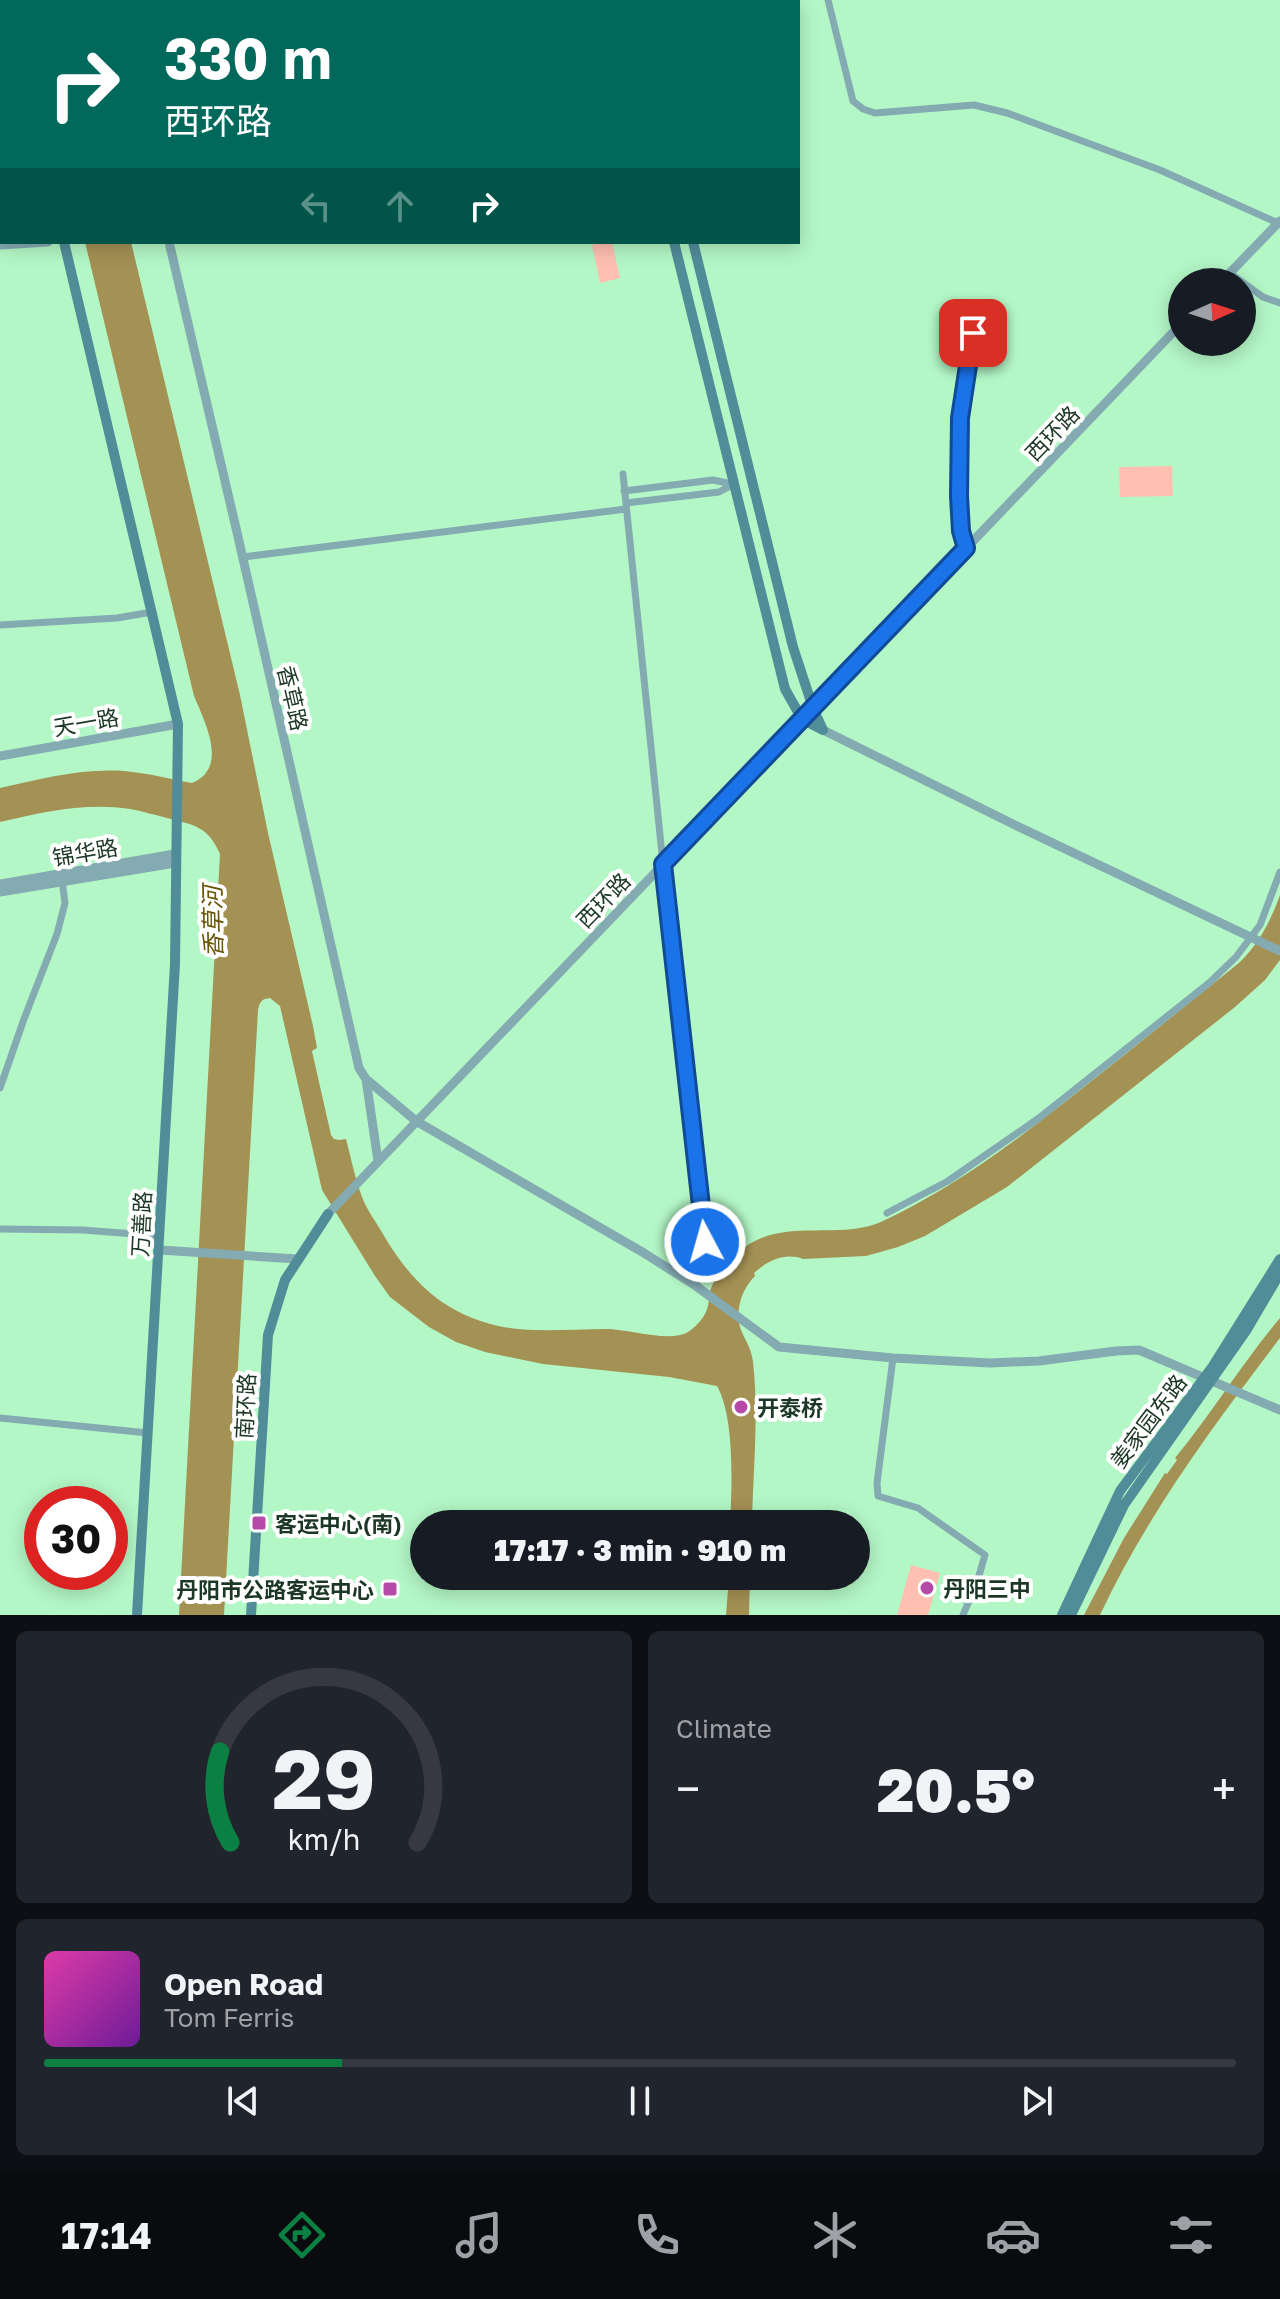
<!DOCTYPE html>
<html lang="en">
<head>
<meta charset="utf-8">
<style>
  :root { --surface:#171b24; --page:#20242c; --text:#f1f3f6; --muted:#9ea1a6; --line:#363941; --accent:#0b8043 }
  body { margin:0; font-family:"Golos Text","Noto Sans SC",sans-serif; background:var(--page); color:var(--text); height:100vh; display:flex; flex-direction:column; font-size:30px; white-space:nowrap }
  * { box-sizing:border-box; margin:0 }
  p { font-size:26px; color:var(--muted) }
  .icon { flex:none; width:44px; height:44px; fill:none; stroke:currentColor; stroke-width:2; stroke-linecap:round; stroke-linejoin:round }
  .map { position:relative; height:1615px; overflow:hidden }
  .panel { display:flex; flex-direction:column; gap:16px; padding:16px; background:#0d0f14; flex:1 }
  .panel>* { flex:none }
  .banner { position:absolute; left:0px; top:0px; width:800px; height:244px; box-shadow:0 4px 20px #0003; background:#00695c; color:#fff; overflow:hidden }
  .needle { width:52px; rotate:87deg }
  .tools { position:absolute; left:1168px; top:268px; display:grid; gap:16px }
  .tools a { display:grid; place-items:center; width:88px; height:88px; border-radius:50%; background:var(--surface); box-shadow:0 4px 20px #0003; font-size:40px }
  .speed { position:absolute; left:24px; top:1486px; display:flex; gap:16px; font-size:40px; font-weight:700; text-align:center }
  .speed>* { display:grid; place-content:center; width:104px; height:104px; border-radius:50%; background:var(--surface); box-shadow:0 4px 20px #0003; line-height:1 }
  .speed .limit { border:12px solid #d22; background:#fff; color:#111 }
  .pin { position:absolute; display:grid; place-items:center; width:68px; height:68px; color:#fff; margin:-34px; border-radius:16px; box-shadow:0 4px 12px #0006 }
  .me { position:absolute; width:88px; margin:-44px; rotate:354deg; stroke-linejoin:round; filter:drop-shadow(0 0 6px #0008) }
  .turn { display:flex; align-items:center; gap:28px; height:168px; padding:0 32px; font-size:36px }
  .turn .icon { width:104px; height:104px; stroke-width:2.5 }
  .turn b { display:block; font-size:56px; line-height:68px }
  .lanes { display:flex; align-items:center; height:76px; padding:0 32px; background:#0003; justify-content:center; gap:40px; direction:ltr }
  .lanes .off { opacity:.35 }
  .big { font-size:60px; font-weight:800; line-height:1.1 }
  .panel .tile { flex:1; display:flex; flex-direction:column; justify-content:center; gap:12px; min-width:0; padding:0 28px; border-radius:12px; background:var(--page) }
  .panel .dial { align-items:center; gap:0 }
  .dial svg { height:208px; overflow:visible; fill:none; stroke:var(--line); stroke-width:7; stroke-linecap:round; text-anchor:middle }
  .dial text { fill:var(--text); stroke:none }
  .song { display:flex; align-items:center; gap:24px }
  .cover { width:96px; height:96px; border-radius:12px; background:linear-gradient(135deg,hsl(320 70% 55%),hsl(280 70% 35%)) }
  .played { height:8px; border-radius:4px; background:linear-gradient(90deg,var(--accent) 25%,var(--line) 25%) }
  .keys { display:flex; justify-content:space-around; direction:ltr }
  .heat { display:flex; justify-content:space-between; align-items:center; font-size:44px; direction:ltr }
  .panel .tiles { flex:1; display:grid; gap:16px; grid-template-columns:1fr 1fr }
  .tile:last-child { grid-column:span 2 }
  .trip { position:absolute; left:410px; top:1510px; width:460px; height:80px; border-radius:40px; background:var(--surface); box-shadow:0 4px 20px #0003; font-weight:800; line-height:80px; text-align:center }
  .dock { display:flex; height:128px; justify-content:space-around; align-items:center; background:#090b0e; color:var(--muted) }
  .dock .icon { width:56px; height:56px }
  .dock .on { color:var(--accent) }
  .dock b { font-size:36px; color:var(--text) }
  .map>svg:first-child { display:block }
  .green { fill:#ffc0b2 }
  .water { fill:#a49154 }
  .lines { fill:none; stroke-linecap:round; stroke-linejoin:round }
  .minor { stroke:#84aab2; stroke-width:7 }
  .tertiary { stroke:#84aab2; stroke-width:9 }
  .secondary { stroke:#518d99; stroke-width:10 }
  .route-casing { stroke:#114b97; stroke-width:20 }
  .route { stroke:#1a73e8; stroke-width:14 }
  .poi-dot { fill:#b64aa9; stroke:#fff; stroke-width:3 }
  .labels { text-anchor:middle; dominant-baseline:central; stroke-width:8; stroke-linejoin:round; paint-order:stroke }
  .street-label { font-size:22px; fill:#1c3725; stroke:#fff }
  .poi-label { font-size:22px; font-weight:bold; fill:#1c3725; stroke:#fff; text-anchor:start }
  .water-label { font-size:24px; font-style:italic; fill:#685506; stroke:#fff }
</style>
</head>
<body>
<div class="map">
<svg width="1280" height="1615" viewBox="0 0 1280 1615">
  <rect width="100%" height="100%" fill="#b4f7c6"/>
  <path class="green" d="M604,242H612L620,278L600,283L592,245Z
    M1172,466L1173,496L1120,497L1119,467Z
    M911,1565L940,1573L928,1615H897Z"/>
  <path class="water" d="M85,242H131L240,695L268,833L313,1026L317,1048L312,1051L331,1135L334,1139L339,1140L346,1139C351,1158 355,1178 362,1197C366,1208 374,1219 380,1229C409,1280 443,1315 503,1327C536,1333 572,1329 606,1329C629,1329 670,1343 688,1332C695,1328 705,1317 707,1309C709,1304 709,1297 710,1291C715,1274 737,1250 753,1242C793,1220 842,1240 883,1221C957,1186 1021,1137 1084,1087C1137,1045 1189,1003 1240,962C1260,942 1271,920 1280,895V960L1265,980L1235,1007L1007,1187L925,1236L898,1247L866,1256L803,1259C785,1252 767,1261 754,1273L755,1276C748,1283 742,1293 740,1303C733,1332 750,1337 753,1362C759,1415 753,1471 752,1524H730C732,1487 735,1418 717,1386L669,1377L543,1364L485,1352L456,1342L429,1327L390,1297L375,1276L322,1190L280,1006L270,998C262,999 260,1001 258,1010L224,1615H179L220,854C208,826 194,825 167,818C155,815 142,811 130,809C87,802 42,812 0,822V788C40,779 82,768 124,771C147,773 170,779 192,783C229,768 205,722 194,696Z
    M1280,1318V1338C1213,1426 1147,1515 1100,1615H1084L1124,1538L1165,1473L1167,1474L1177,1460L1175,1458C1212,1413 1242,1363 1280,1318Z
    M729,1576H750L749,1615H726Z"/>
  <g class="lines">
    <path class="minor" d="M828,0L853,101L863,109L875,113L974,105L1007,113L1160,170L1278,223
      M1230,273L1263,297L1280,303
      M623,474L663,864L705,1242L696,1286
      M624,491L713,480L732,484
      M626,503L719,492L734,484
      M966,548L961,531L959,496L960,418L973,333V322
      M243,557L626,509
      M0,625L117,618L152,612
      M0,1088L24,1019L57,934L65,903L62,880
      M887,1213L948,1181L1039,1118L1209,983L1236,957L1260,925L1280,872
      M0,1229L83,1230L160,1236
      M893,1358L877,1483L878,1496L918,1508L985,1555L978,1579L963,1615
      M0,1418L148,1433"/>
    <path class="tertiary" d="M111,0L112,2
      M169,242L236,528L359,1068L366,1079L378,1161
      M0,245L48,242
      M1221,282L1280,221
      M823,730L1017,826L1280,951
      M0,756L178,724
      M0,884L175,854
      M0,892L175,863
      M366,1079L416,1121L644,1253L696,1286L779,1347L893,1358L990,1363L1039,1361L1116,1351L1139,1350L1280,1410
      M328,1214L1182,323
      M160,1250L297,1259"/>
    <path class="secondary" d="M7,0V2
      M614,0L615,2
      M634,0V2
      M64,242L178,724L175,964L137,1615
      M674,242L785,689L802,719L823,730
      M693,242L793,647L813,708L823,730
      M251,1615L268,1335L285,1280L328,1214
      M1062,1615L1120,1491L1213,1366L1280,1259
      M1071,1615L1124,1505L1246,1331L1280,1273"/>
  </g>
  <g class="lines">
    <g class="route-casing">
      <path id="route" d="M705,1242L663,864L966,548L961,531L959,496L960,418L973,333"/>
    </g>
    <use href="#route" class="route"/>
  </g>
  <g class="poi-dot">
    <circle cx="741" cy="1407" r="8"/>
    <rect x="251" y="1515" width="16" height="16" rx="4"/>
    <circle cx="927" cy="1588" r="8"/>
    <rect x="382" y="1581" width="16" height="16" rx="4"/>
  </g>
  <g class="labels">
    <g class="street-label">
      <text transform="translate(1052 433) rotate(-46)">西环路</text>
      <text transform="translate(293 698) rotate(77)">香草路</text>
      <text transform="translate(86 722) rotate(-10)">天一路</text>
      <text transform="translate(85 852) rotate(-10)">锦华路</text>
      <text transform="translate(603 900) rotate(-46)">西环路</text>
      <text transform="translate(141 1224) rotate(-87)">万善路</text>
      <text transform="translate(245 1406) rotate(-87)">南环路</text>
      <text transform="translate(1148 1421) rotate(-53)">姜家园东路</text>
    </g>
    <g class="poi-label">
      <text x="757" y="1407">开泰桥</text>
      <text x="275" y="1523">客运中心(南)</text>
      <text x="943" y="1588">丹阳三中</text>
      <text x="374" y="1589" text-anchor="end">丹阳市公路客运中心</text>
    </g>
    <g class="water-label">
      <text transform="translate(212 922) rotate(-91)">香草河</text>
    </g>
  </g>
</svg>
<div class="tools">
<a><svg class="needle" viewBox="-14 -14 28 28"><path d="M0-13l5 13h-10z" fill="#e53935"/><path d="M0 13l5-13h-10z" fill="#9ea1a6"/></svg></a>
</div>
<div class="speed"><div class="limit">30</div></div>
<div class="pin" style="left:973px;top:333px;background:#d93025"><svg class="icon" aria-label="arrive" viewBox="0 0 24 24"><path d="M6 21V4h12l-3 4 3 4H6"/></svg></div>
<svg class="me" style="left:705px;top:1242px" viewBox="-20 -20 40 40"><circle r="17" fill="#1a73e8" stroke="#fff" stroke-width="3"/><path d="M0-11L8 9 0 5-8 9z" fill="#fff"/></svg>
<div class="trip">17:17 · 3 min · 910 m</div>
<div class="banner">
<div class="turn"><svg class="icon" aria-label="right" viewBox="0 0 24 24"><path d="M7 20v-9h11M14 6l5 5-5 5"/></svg><div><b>330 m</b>西环路</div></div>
<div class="lanes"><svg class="icon off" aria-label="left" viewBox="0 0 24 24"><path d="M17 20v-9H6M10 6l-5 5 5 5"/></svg><svg class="icon off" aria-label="ahead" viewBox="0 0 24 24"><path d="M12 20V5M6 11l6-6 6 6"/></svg><svg class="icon" aria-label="right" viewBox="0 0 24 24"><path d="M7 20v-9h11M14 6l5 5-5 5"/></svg></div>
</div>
</div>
<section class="panel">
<div class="tiles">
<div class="tile dial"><svg viewBox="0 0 100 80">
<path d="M14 69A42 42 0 1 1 86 69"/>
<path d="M14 69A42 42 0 0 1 10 34" stroke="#0b8043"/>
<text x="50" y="56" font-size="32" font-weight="700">29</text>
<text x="50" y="72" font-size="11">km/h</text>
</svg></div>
<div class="tile"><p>Climate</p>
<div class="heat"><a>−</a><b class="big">20.5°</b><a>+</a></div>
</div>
<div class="tile">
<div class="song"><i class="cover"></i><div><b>Open Road</b><p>Tom Ferris</p></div></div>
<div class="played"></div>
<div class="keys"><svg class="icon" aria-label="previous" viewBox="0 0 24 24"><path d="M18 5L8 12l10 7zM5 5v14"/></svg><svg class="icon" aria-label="pause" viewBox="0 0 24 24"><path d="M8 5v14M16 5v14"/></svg><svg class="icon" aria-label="next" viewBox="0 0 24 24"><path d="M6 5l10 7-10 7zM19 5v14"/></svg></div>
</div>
</div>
</section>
<nav class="dock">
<b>17:14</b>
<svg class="icon on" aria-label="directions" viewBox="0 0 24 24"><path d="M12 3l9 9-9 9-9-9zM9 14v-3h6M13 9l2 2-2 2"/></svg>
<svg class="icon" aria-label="music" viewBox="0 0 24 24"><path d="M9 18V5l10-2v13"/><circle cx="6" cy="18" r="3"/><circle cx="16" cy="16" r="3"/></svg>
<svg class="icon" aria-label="phone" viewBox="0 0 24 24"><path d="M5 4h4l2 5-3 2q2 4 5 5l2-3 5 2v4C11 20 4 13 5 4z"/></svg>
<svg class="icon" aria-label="climate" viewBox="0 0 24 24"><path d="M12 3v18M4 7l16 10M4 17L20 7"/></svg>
<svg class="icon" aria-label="car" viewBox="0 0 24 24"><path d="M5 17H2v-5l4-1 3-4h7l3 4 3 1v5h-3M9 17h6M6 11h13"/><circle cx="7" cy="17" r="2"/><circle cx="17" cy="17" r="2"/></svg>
<svg class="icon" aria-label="filters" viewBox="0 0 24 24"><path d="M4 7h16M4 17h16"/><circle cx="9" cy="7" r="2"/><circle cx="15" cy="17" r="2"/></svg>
</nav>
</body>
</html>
